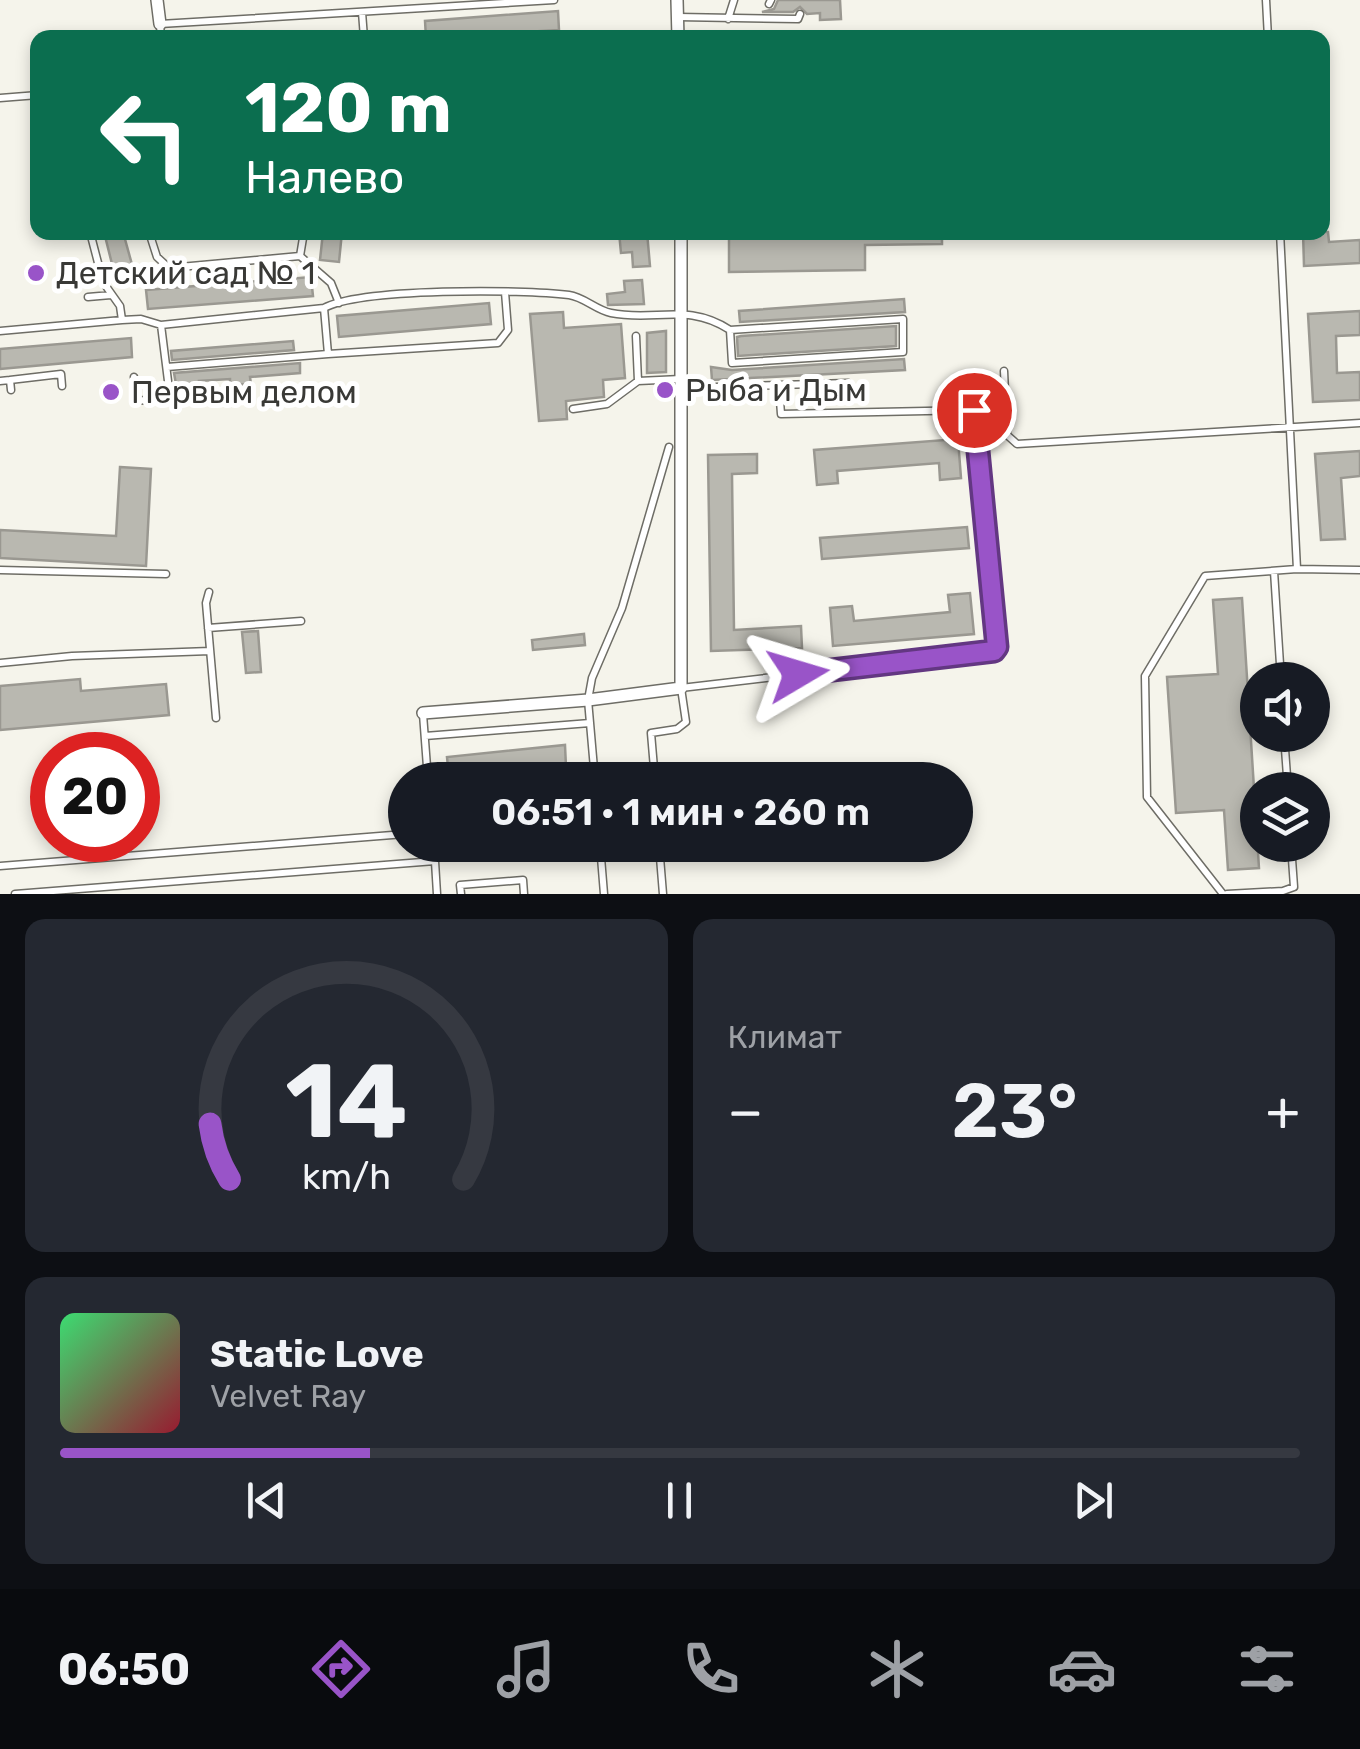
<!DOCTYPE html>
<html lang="ru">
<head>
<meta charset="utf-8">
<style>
  :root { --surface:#171b24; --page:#242831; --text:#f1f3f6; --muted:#9ea1a6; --line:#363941; --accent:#9954c8 }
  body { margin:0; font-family:Rubik,sans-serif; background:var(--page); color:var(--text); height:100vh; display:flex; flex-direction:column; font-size:38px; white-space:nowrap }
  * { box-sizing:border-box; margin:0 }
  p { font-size:32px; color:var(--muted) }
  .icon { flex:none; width:55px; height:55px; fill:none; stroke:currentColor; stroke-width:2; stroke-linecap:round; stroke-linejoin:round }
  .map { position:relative; height:894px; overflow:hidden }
  .drawer { display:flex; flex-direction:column; gap:25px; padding:25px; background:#0d0f14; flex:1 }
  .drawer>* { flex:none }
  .top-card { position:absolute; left:30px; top:30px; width:1300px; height:210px; border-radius:20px; box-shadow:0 5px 15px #0003; background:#0b6e4f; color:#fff; overflow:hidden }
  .fabs { position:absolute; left:1240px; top:662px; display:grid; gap:20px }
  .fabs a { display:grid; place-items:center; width:90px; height:90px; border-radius:50%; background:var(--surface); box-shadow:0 5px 15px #0003; font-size:50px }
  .speed { position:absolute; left:30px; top:732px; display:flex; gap:20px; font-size:50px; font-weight:700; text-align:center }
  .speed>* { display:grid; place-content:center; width:130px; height:130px; border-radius:50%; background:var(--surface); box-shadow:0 5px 15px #0003; line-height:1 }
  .speed .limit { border:15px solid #d22; background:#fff; color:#111 }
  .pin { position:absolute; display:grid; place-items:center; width:85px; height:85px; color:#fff; margin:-42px; border:5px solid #fff; border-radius:50%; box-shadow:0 2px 10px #0007 }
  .me { position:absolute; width:110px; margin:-55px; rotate:83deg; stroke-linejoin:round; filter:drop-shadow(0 0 8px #0008) }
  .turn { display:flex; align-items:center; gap:35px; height:210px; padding:0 50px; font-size:45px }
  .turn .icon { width:130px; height:130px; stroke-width:2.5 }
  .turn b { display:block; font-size:70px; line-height:85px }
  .big { font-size:75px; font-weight:600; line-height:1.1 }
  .drawer .card { flex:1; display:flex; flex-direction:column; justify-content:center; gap:15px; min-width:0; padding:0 35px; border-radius:20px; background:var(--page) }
  .drawer .dial { align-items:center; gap:0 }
  .dial svg { height:260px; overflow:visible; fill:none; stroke:var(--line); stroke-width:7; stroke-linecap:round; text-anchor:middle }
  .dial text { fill:var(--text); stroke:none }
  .song { display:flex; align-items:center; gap:30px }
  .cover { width:120px; height:120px; border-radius:15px; background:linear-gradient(135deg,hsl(140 70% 55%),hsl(350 70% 35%)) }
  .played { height:10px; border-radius:5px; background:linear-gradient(90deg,var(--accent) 25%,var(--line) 25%) }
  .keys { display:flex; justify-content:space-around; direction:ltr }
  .heat { display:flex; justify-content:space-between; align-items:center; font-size:55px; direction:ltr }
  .drawer .tiles { flex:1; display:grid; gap:25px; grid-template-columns:1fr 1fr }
  .card:last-child { grid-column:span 2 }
  .trip { position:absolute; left:388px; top:762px; width:585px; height:100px; border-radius:50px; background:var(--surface); box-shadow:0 5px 15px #0003; font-weight:600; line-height:100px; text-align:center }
  .tab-bar { display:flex; height:160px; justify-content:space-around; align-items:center; background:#090b0e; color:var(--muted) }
  .tab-bar .icon { width:70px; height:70px }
  .tab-bar .on { color:var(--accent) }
  .tab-bar b { font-size:45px; color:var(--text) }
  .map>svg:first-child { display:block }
  .building { fill:#b9b8b0; stroke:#9a9891; stroke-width:2.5 }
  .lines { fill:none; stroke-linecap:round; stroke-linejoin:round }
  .service-casing { stroke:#6e6d66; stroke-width:9 }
  .minor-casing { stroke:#6e6d66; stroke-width:14 }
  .service { stroke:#fff; stroke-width:6 }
  .minor { stroke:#fff; stroke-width:11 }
  .route-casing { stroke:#633782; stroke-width:25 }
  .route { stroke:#9954c8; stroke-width:18 }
  .poi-dot { fill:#9954c8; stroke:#fff; stroke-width:4 }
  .labels { text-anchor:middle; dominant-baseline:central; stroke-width:10; stroke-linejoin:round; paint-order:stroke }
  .poi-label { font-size:32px; fill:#393936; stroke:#fff; text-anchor:start }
</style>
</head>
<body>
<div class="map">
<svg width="1360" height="894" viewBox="0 0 1360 894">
  <rect width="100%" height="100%" fill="#f5f4eb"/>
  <path class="building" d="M778,0H840L841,19L820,20V13L807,14L800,7L793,12H762L774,9Z
    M558,11L559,30L426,38L425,21Z
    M104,232H123L136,279L117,284Z
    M323,232H342L339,262L320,260Z
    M619,232H647L650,266L633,267L632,252L621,253Z
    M729,232H942V244L865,245V270L729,272Z
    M1303,232H1328L1329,242L1360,240V263L1304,266Z
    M311,277L313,296L148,309L146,290Z
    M642,280L644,304L608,305L607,294L625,292L624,281Z
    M904,299L905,312L740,322L739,311Z
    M489,303L491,324L339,337L337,316Z
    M1360,311V335L1336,336L1337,373L1360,372V400L1313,402L1308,314Z
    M563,312L564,328L621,324L625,378L603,380L604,397L566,401L567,419L539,421L530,314Z
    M896,326V346L738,356L737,337L741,336Z
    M666,331V372L647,373V333Z
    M131,338L132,357L0,369V349Z
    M293,341L294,350L172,360L171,351Z
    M904,359L905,370L712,380L711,367L732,370Z
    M300,363V373L250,377L251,384L230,385V379L199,381L200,388L177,390L174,373Z
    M958,439L961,478L940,480L939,463L837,471L838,483L817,485L814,450Z
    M1360,451V476L1341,478L1345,539L1321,540L1315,454Z
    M757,454V473L732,474L734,630L801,626L802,648L711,651L708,455Z
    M120,467L151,469L146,566L0,558V530L116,536Z
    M967,527L969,548L822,559L820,538Z
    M970,593L974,634L833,646L830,608L852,606L854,621L950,612L948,595Z
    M1242,598L1259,868L1228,870L1224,810L1176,813L1167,677L1218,674L1213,600Z
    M258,631L261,672L246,673L242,632Z
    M584,634L585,645L533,650L532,640Z
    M80,679L81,691L166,684L169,715L0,730V686Z
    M565,745L566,767L560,770L470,780L449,777L447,757Z"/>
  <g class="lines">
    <g class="service-casing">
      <path id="service" d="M1266,0L1268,38
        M769,4L771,0
        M362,12L364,38
        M678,17L798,19L800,14
        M728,19L734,0
        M161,38L160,24L554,0
        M0,98L38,95
        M90,232L103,282L120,306L122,320L141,319L161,325L324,308C361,288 522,289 569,295C584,297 596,310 611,313C655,322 687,302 730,330L903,319V352L732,363L730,330
        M149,232L157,257L169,268L300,256L304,232
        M1280,232L1297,569L1360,570
        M300,256L331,283L339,303
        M88,297L111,295
        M0,331L122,320
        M636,336L638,381
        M328,354L498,343L508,330L505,292
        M167,367L328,354L324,308
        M1004,371L1007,435L1017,444L1360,423
        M134,377L137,401L170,397L161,325
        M0,381L10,380
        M683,388L848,383
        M11,390L10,380L61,374L62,386
        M573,409L607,404L638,381L681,379
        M0,570L166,574
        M1274,571L1281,680
        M209,592L206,603L216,718
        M208,628L301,621
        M0,663L72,656L210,651
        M423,714L428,780
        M1284,735L1288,790
        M425,736L590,723
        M595,780L588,700L592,678L622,608L669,447
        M655,780L651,733L677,729L686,722L681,688L993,651L997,647L974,410L781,414L779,387
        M434,845L437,894
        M600,845L604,894
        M659,845L663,894
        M0,866L405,834
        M15,894L435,861
        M461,894L460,885L523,880L524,894
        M1223,894L1147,797L1145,676L1205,576L1297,569
        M1227,894L1283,891L1294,887L1291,845"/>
    </g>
    <g class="minor-casing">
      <path id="minor" d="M157,0L160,24
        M677,0L678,38
        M423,713L588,700L681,688V232"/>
    </g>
    <use href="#service" class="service"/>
    <use href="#minor" class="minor"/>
  </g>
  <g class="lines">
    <g class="route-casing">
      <path id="route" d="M798,674L994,651L997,647L974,410"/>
    </g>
    <use href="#route" class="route"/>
  </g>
  <g class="poi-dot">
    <circle cx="36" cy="273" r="10"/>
    <circle cx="665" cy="390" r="10"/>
    <circle cx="111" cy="392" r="10"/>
  </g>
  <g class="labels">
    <g class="poi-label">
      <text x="56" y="273">Детский сад № 1</text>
      <text x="685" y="390">Рыба и Дым</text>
      <text x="131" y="392">Первым делом</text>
    </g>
  </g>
</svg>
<div class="fabs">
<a><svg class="icon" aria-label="sound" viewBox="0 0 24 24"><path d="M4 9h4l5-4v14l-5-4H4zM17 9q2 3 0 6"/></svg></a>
<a><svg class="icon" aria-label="layers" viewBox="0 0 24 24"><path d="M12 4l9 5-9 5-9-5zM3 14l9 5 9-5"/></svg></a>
</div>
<div class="speed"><div class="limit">20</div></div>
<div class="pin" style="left:974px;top:410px;background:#d93025"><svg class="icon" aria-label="arrive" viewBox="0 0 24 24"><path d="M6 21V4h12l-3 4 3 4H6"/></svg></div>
<svg class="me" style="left:798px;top:674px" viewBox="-20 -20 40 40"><path d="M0-17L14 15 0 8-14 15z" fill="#9954c8" stroke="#fff" stroke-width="4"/></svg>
<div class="trip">06:51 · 1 мин · 260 m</div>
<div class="top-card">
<div class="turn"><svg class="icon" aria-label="left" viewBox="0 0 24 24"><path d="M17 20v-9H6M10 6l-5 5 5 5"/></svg><div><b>120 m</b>Налево</div></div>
</div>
</div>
<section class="drawer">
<div class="tiles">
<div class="card dial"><svg viewBox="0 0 100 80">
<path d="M14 69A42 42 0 1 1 86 69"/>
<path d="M14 69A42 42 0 0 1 8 52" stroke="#9954c8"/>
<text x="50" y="56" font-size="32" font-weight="700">14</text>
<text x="50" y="72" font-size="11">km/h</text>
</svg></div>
<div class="card"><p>Климат</p>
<div class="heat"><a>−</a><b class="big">23°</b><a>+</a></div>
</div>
<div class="card">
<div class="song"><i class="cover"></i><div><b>Static Love</b><p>Velvet Ray</p></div></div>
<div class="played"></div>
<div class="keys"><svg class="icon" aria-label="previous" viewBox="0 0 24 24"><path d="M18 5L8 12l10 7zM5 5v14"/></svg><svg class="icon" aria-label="pause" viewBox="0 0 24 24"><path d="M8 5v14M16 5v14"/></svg><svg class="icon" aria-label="next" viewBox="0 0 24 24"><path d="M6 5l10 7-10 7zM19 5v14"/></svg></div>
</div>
</div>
</section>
<nav class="tab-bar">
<b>06:50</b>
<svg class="icon on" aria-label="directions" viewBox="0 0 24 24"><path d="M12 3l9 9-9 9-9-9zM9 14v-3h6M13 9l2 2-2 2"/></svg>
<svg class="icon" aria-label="music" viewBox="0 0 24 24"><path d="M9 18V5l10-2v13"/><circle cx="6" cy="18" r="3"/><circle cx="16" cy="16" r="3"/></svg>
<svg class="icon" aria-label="phone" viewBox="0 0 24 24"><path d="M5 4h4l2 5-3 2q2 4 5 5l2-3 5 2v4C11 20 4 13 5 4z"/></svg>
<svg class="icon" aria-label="climate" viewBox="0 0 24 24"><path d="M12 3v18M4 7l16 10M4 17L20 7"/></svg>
<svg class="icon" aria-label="car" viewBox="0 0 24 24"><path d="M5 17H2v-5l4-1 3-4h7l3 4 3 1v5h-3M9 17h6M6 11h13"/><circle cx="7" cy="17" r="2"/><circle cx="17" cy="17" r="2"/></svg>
<svg class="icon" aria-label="filters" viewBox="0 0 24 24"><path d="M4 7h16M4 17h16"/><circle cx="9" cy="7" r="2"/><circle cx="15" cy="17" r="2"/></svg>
</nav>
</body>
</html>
